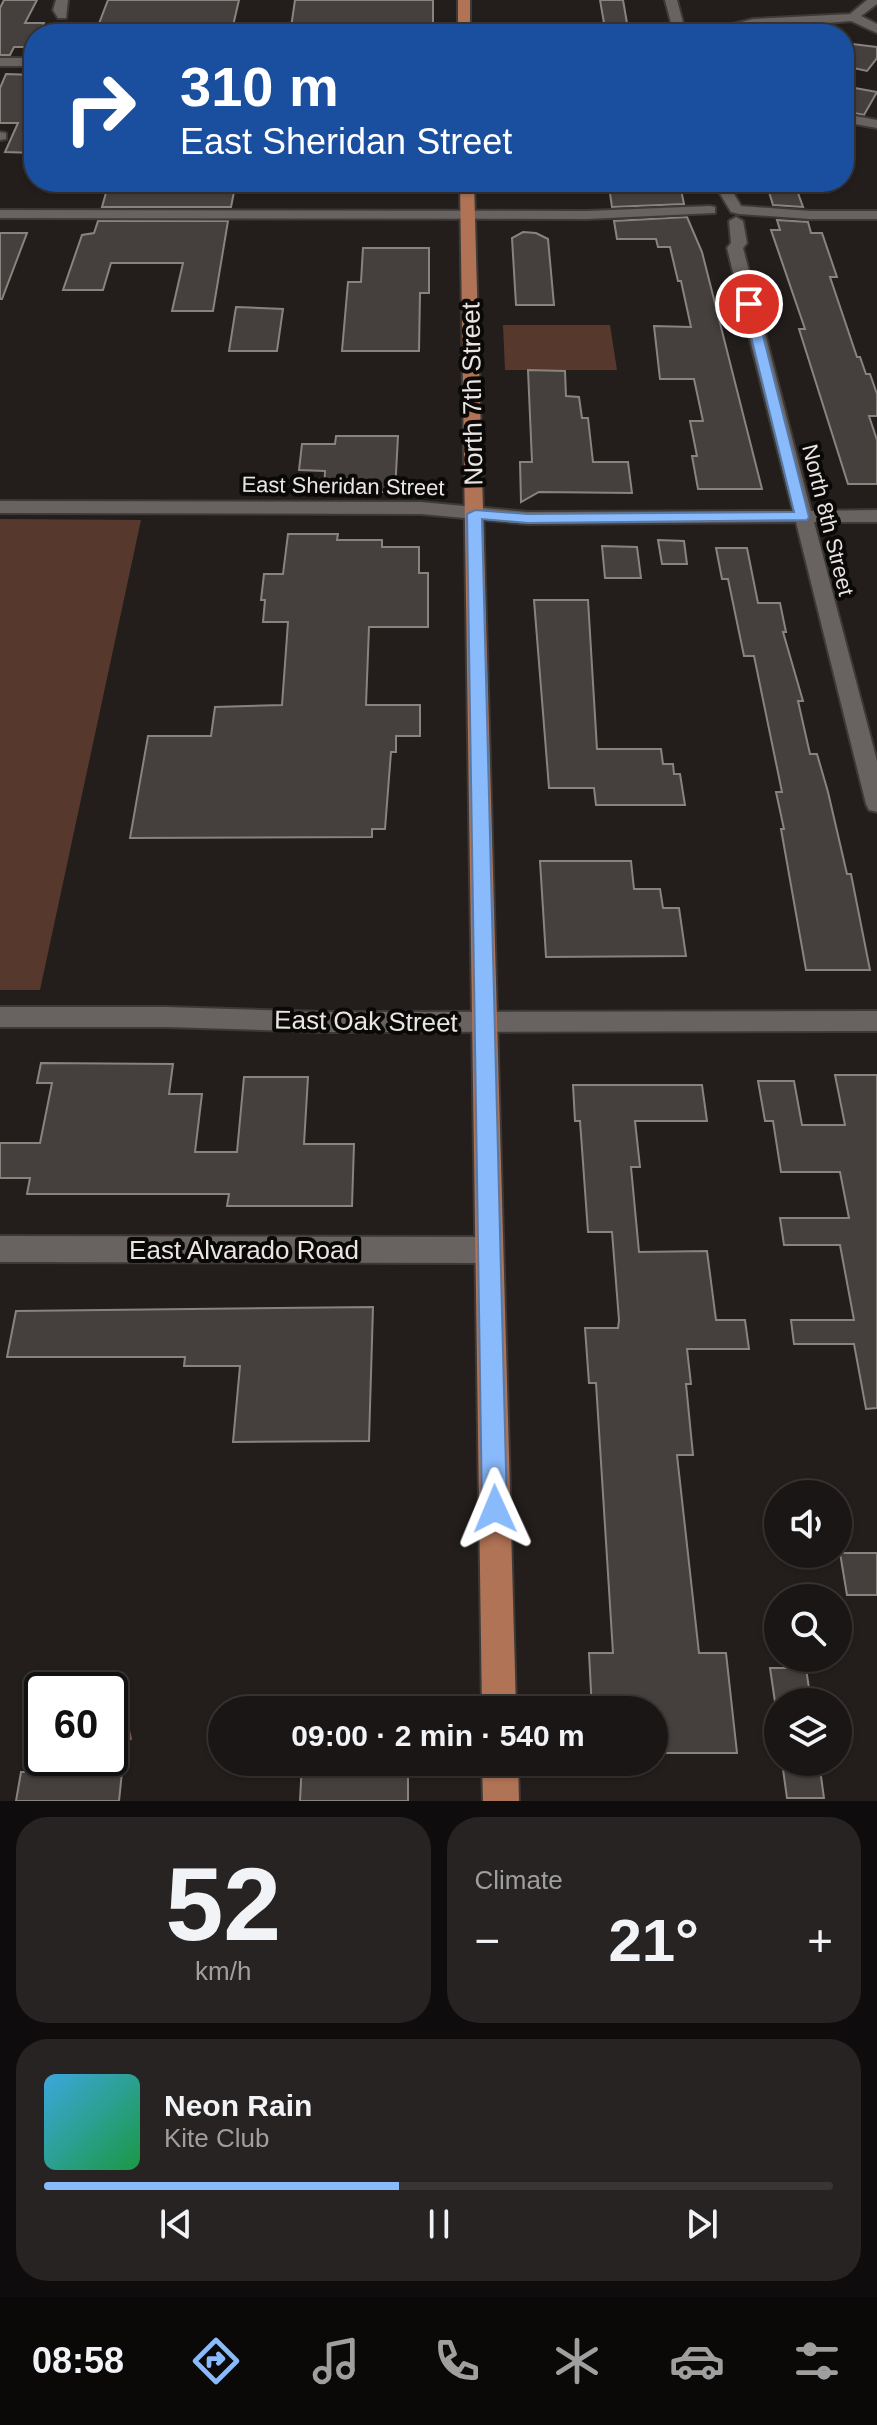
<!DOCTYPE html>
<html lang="en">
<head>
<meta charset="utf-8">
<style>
  :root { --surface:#1a1615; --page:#272322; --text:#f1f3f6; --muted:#9f9fa0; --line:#383534; --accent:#89bafc }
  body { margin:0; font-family:Arial,sans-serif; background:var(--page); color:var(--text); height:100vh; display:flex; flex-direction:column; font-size:30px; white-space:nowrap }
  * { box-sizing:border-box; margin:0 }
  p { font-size:26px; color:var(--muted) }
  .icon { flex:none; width:44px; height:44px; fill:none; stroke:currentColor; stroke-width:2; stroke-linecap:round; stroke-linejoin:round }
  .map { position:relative; height:1801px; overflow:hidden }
  .drawer { display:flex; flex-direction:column; gap:16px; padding:16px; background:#0e0c0c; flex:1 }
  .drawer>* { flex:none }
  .top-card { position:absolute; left:24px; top:24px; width:830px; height:168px; border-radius:32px; box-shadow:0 2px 6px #0004,0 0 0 2px var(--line); background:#1a4fa0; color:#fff; overflow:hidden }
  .buttons { position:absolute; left:764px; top:1480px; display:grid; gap:16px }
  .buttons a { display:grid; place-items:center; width:88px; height:88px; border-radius:50%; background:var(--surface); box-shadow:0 2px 6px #0004,0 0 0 2px var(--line); font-size:40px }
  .speed { position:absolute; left:24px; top:1672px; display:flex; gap:16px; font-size:40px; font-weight:700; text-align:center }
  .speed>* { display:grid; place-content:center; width:104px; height:104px; border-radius:50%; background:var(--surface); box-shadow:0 2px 6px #0004,0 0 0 2px var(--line); line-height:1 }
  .speed .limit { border:4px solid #111; border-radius:12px; background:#fff; color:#111 }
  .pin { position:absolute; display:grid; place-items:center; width:68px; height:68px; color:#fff; margin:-34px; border:4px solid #fff; border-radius:50%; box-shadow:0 2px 8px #0007 }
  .me { position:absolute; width:88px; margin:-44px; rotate:359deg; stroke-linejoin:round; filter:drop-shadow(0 0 6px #0008) }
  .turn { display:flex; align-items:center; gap:28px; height:168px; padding:0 24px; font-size:36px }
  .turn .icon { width:104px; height:104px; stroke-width:2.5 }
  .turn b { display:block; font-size:56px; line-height:68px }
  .big { font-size:60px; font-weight:600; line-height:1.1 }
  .drawer .tile { flex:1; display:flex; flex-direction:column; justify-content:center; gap:12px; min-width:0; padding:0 28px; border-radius:32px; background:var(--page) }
  .drawer .dial { align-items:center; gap:0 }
  .dial b { font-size:104px; line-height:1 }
  .song { display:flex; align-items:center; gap:24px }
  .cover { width:96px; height:96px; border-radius:12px; background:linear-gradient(135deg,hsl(200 70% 55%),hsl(140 70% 35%)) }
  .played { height:8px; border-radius:4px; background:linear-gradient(90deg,var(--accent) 45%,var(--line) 45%) }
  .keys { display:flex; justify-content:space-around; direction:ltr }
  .heat { display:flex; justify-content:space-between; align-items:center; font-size:44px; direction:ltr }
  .drawer .tiles { flex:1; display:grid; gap:16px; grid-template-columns:1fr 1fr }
  .tile:last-child { grid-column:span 2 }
  .trip { position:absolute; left:208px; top:1696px; width:460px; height:80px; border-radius:40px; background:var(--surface); box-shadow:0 2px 6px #0004,0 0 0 2px var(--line); font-weight:600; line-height:80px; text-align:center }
  .menu { display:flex; height:128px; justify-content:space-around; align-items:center; background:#0a0908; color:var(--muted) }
  .menu .icon { width:56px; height:56px }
  .menu .current { color:var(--accent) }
  .menu b { font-size:36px; color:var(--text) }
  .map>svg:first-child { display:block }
  .green { fill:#56392c }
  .water { fill:#4d2511; stroke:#7c5f50; stroke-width:2 }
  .building { fill:#45403e; stroke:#898380; stroke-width:2 }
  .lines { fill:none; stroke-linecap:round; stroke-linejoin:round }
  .minor-casing { stroke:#3c3937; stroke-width:4 }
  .major-casing { stroke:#3c3937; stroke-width:4 }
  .minor { fill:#686260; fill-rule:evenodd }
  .major { fill:#b07355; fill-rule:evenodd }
  .route { fill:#89bafc; stroke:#5979a4; stroke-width:2 }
  .labels { text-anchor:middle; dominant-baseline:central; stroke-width:8; stroke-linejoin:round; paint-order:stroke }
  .far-street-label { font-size:22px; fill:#e8e5e3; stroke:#0b0908 }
  .street-label { font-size:26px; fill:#e8e5e3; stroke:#0b0908 }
</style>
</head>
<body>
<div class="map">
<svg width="877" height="1801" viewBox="0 0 877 1801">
  <rect width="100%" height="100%" fill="#231e1c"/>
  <path class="green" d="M503,325H610L617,370H505Z
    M0,519L141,520L40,990H0Z"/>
  <path class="water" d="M118,1683L131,1739L110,1748V1690H102Z"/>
  <path class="building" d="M4,0H37L25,23H44L39,34H34V47H14L10,55H0V8Z
    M108,0H239L232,30H214L213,34H95Z
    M295,0H433V28L311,27L310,34H290Z
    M600,0H623L627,23H604Z
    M844,43L877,47V58L867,71L844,66Z
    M6,74L34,75V153L5,152L18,123H0V88Z
    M844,86L877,92L864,115L844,111Z
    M109,182H236L231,207H102Z
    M766,182H794L803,207L773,205Z
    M680,185L684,204L612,207L609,187Z
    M687,217L702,252L762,489H698L692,456H697L690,421H703L694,379H660L654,326L691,327L681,281H678L670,247H658L656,239H617L614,221Z
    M777,220L808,222L811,233H822L837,277H830L857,357H860L866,374H870L877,394V416H869L877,440V484H848L799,329H805L771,230H780Z
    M98,221H228L213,311H172L183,263H111L103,290H63L82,235L94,233Z
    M523,232L536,233L548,239L554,305H516L512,238Z
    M0,233H27L2,299H0Z
    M363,248H429V293H420L419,351H342L348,282H361Z
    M236,307L283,309L277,351H229Z
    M528,370L565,371L566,396L579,397L582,418H588L593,462H628L632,493L539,492L521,502L520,462H532Z
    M336,436H398L395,492H324L325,471L299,470L302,444H335Z
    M288,534H338L337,540H382V547H419V573H428V627H369L366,705H420V736H396V752H391L385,829H372V837L130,838L148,736H211L215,707L282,705L288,622H263L265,600H261L264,574H283Z
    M658,540L684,541L687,564H662Z
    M602,546L637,547L641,578H605Z
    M716,548H747L758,603H780L786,632H783L803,701H798L810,754H817L828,792L847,874H851L870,970H806L781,829H784L776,792H782L754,656H744L728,579H722Z
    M534,600H588L597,749H661L663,764H673L674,774H680L685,805H596L594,788H549Z
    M540,861H631L634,889H660L663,908H679L686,956L546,957Z
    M41,1063L173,1064L169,1094H202L195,1152H237L244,1077H308L304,1144H354L352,1206H227L229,1194H27L30,1178H0V1143H40L52,1083H37Z
    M835,1075H877V1408L866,1409L854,1344H794L791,1320H854L840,1245H784L780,1218H849L840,1172H781L773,1121H765L758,1081H794L802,1125H845Z
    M573,1085H702L707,1121H635L640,1167H631L639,1252L707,1251L716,1320H745L749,1349H687L691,1384H686L693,1455H677L699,1653H726L737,1753H654V1710H592L589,1653H613L596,1383H589L585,1328H618L619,1320L612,1232H588L580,1121H575Z
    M373,1307L369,1441L233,1442L240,1366H184L185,1357H7L16,1311Z
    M840,1553H877V1595H847Z
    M770,1668H806L811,1702H775Z
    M302,1762H408V1801H300Z
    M782,1762H819L824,1798H787Z
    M21,1772H122L119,1801H16Z"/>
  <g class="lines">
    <g class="minor-casing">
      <path id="minor" d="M56,0H68L66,18H58L53,10Z
        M665,0H677L686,34H674Z
        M867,0H877V4L861,16L877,24V33L851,21L694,34L753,19L850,14Z
        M0,58H34V66H0Z
        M844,114L877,120V128L844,122Z
        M0,132L6,133V139L0,140Z
        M713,182H727L741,206L810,211H877V219H810L739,214L731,212Z
        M710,206L715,207V213L587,219L0,218V210L587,211Z
        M736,217L743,221L747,243L743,248L811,511L877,510V522H814L877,761V812L869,810L866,804L796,522L528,524L421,514L0,513V501L421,502L528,512L793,511L727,248L731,243L729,221Z
        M0,1007H166L324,1012L877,1011V1031L324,1032L166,1027H0Z
        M0,1236L489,1237L499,1241L503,1250L499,1259L489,1263L0,1262Z"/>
    </g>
    <g class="major-casing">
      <path id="major" d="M458,0H470V34H458Z
        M460,182H474L516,1710H482Z
        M482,1762H518L519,1801H483Z"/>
    </g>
    <use href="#minor" class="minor"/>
    <use href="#major" class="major"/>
  </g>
  <path class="route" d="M749,300L755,304L809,517L807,520L528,523L482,519L507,1509L503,1518L495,1521L486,1518L482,1509L467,514L475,510L528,514L794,512L743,304Z"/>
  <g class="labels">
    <g class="far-street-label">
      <text transform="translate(343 486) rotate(1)">East Sheridan Street</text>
      <text transform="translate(828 520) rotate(76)">North 8th Street</text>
    </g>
    <g class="street-label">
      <text transform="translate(472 394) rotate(-91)">North 7th Street</text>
      <text transform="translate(366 1021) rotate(1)">East Oak Street</text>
      <text x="244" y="1250">East Alvarado Road</text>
    </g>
  </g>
</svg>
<div class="buttons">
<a><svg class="icon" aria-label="sound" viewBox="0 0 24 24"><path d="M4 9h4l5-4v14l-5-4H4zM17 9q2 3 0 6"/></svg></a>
<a><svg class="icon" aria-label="search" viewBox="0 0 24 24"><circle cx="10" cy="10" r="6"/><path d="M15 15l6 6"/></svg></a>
<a><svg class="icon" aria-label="layers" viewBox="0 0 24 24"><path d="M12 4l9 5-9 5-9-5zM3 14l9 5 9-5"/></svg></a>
</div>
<div class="speed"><div class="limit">60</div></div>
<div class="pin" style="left:749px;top:304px;background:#d93025"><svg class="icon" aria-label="arrive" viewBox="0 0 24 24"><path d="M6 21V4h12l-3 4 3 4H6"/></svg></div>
<svg class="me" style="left:495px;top:1509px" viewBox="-20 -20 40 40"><path d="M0-17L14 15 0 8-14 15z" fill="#89bafc" stroke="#fff" stroke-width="4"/></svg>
<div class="trip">09:00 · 2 min · 540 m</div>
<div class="top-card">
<div class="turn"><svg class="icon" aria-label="right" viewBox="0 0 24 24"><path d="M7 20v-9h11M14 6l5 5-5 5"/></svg><div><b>310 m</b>East Sheridan Street</div></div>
</div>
</div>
<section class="drawer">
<div class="tiles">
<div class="tile dial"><b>52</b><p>km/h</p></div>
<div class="tile"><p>Climate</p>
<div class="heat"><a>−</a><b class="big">21°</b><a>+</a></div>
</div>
<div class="tile">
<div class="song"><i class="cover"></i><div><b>Neon Rain</b><p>Kite Club</p></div></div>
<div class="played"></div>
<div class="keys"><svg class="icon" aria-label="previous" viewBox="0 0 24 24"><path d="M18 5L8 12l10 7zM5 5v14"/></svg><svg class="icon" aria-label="pause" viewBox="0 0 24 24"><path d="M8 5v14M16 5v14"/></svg><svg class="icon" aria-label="next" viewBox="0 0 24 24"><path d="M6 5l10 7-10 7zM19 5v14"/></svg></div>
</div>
</div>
</section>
<nav class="menu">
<b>08:58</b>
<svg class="icon current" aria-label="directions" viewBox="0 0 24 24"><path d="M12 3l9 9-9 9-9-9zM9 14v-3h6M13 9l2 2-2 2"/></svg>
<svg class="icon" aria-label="music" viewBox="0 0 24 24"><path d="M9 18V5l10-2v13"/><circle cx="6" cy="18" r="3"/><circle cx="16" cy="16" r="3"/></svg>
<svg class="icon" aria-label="phone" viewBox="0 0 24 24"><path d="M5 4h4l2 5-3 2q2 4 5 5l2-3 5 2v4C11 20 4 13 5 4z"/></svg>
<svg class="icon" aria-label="climate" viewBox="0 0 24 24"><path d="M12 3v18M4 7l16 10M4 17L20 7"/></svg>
<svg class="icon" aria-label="car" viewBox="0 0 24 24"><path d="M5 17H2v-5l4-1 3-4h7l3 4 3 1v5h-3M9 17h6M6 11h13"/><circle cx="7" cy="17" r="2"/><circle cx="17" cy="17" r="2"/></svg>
<svg class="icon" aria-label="filters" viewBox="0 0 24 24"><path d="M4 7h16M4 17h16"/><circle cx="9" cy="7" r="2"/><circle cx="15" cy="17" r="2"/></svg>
</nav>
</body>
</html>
